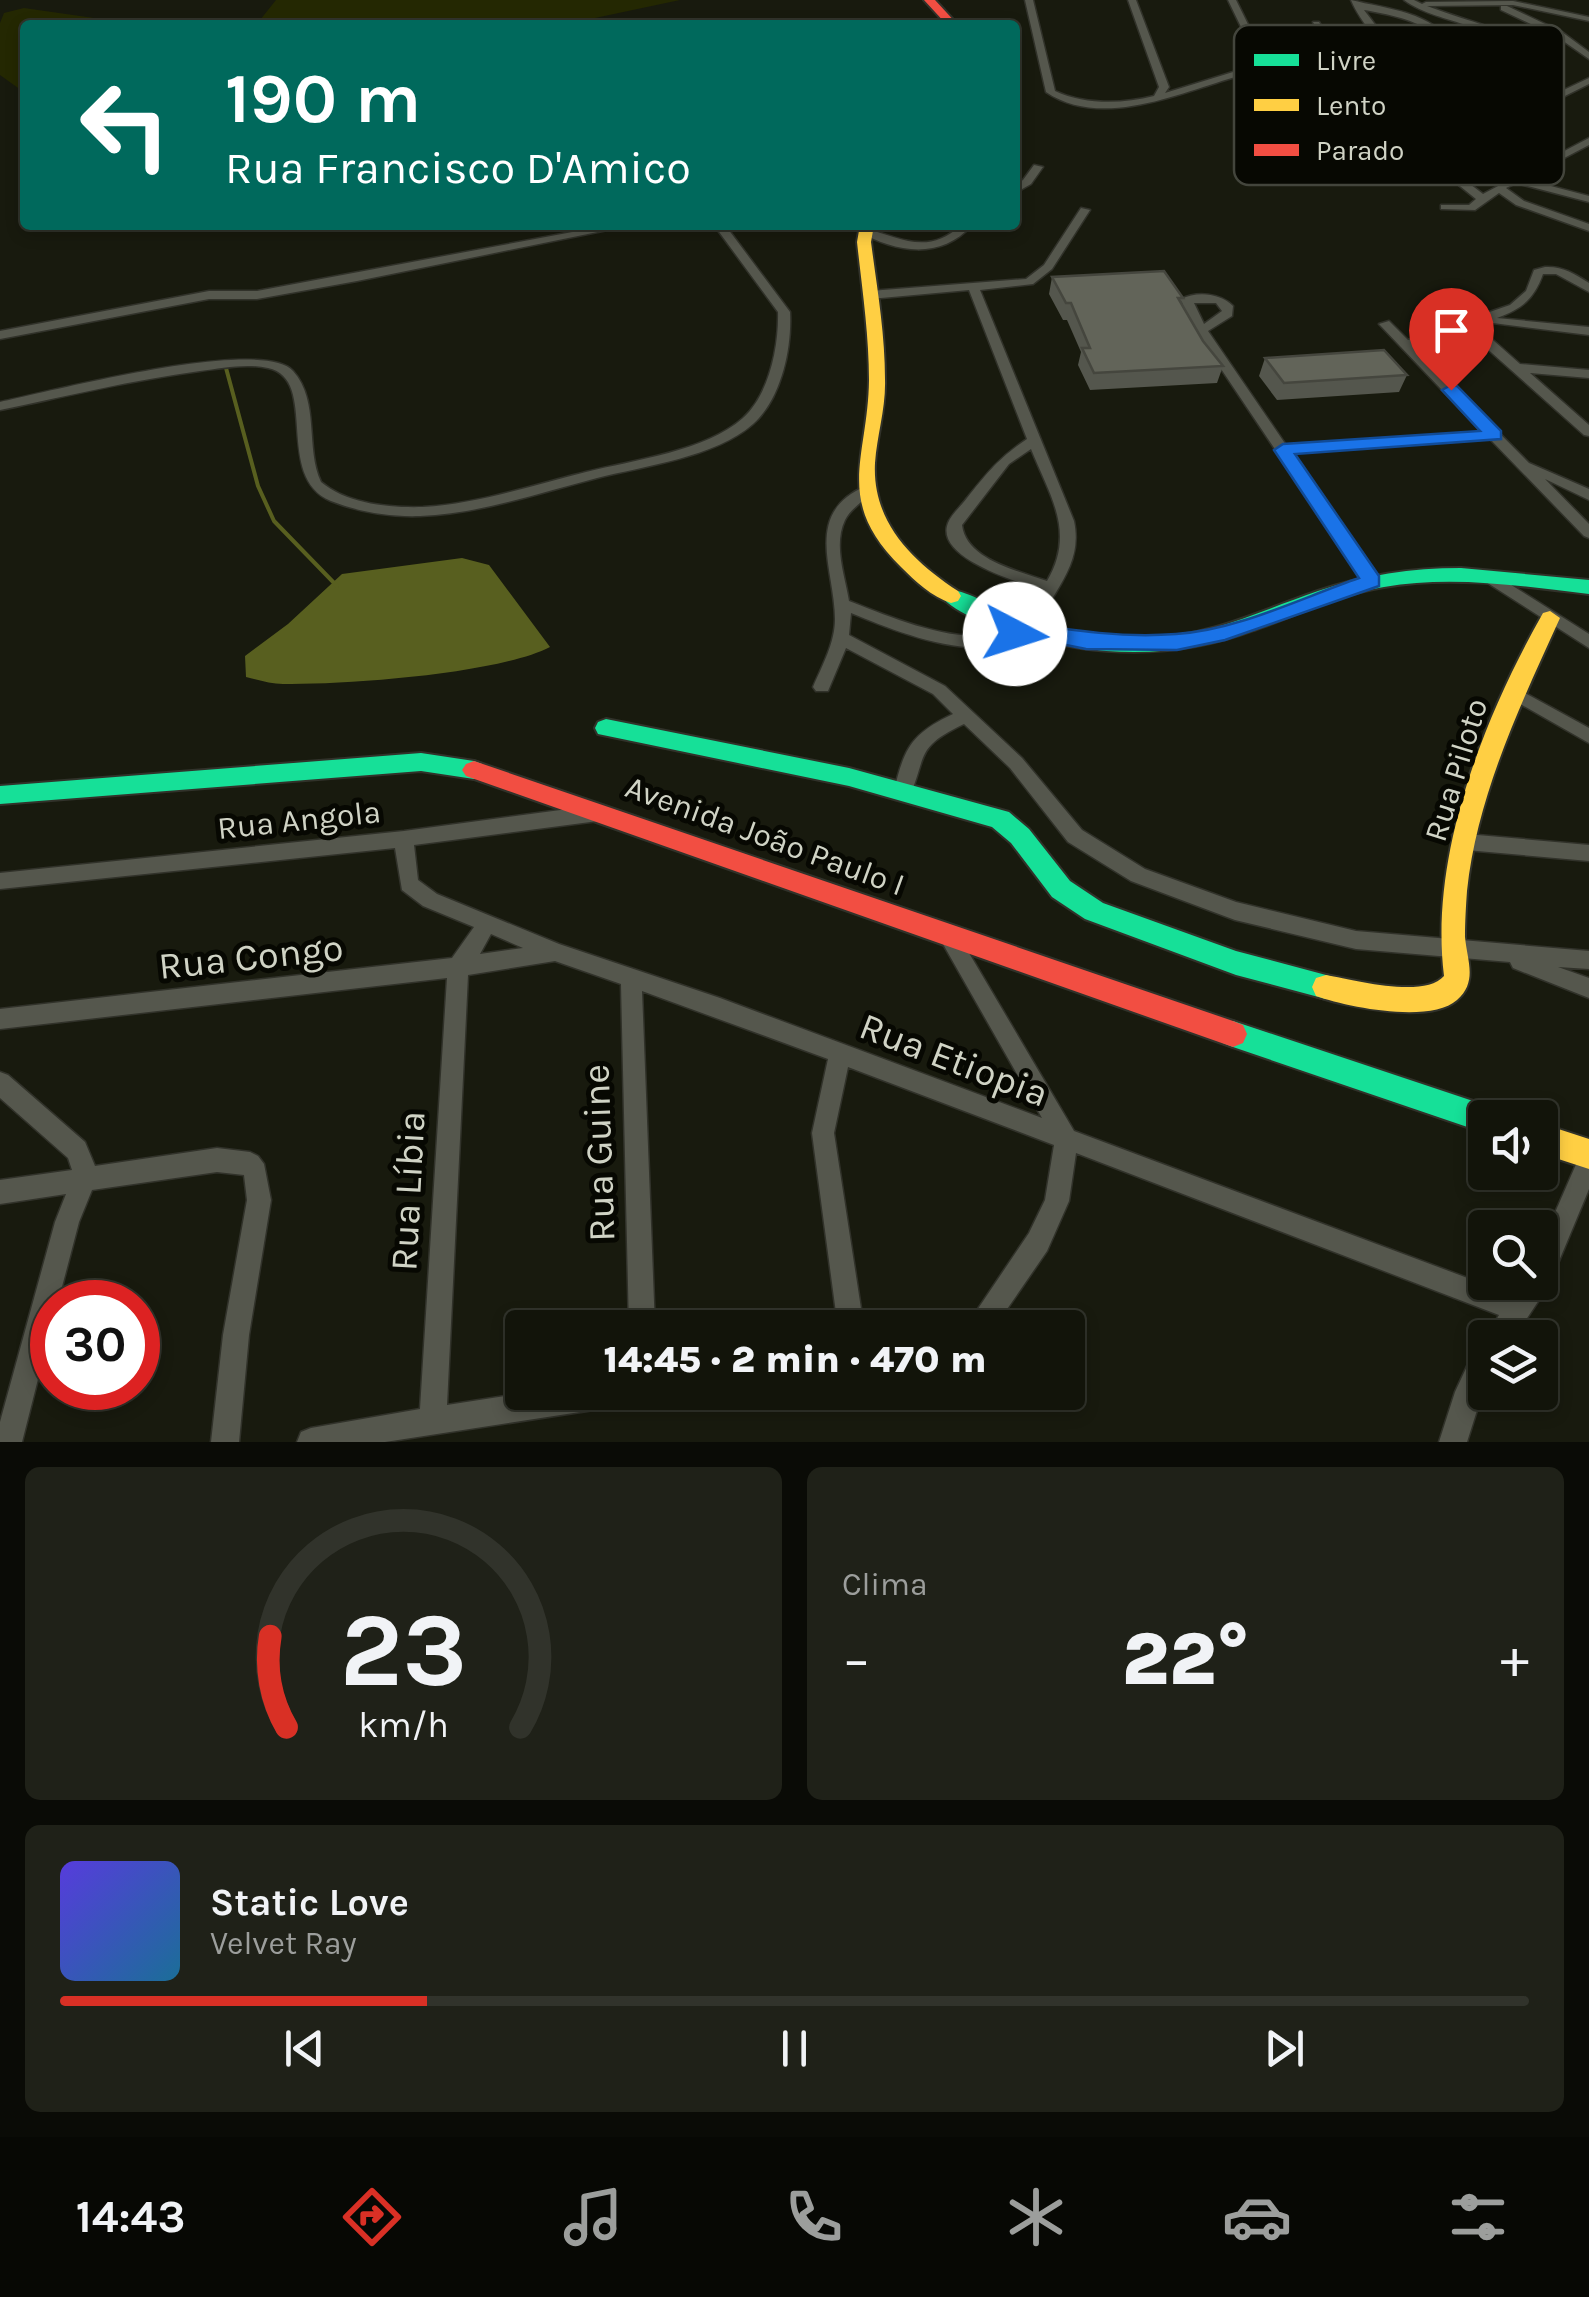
<!DOCTYPE html>
<html lang="pt">
<head>
<meta charset="utf-8">
<style>
  :root { --surface:#12140a; --page:#1f2118; --text:#f1f3f6; --muted:#9c9e9c; --line:#31332b; --accent:#d93025 }
  body { margin:0; font-family:Karla,sans-serif; background:var(--page); color:var(--text); height:100vh; display:flex; flex-direction:column; font-size:38px; white-space:nowrap }
  * { box-sizing:border-box; margin:0 }
  p { font-size:32px; color:var(--muted) }
  .icon { flex:none; width:55px; height:55px; fill:none; stroke:currentColor; stroke-width:2; stroke-linecap:round; stroke-linejoin:round }
  .map { position:relative; height:1442px; overflow:hidden }
  .sheet { display:flex; flex-direction:column; gap:25px; padding:25px; background:#0a0b06; flex:1 }
  .sheet>* { flex:none }
  .banner { position:absolute; left:20px; top:20px; width:1000px; height:210px; border-radius:10px; box-shadow:0 5px 15px #0003,0 0 0 2px var(--line); background:#00695c; color:#fff; overflow:hidden }
  .fabs { position:absolute; left:1468px; top:1100px; display:grid; gap:20px }
  .fabs a { display:grid; place-items:center; width:90px; height:90px; border-radius:10px; background:var(--surface); box-shadow:0 5px 15px #0003,0 0 0 2px var(--line); font-size:50px }
  .speed { position:absolute; left:30px; top:1280px; display:flex; gap:20px; font-size:50px; font-weight:700; text-align:center }
  .speed>* { display:grid; place-content:center; width:130px; height:130px; border-radius:50%; background:var(--surface); box-shadow:0 5px 15px #0003,0 0 0 2px var(--line); line-height:1 }
  .speed .limit { border:15px solid #d22; background:#fff; color:#111 }
  .pin { position:absolute; display:grid; place-items:center; width:85px; height:85px; color:#fff; margin:-102px -42px; border-radius:50% 50% 50% 0; rotate:-45deg; box-shadow:0 0 10px #0007 }
  .pin .icon { rotate:45deg }
  .me { position:absolute; width:110px; margin:-55px; rotate:95deg; stroke-linejoin:round; filter:drop-shadow(0 0 8px #0008) }
  .turn { display:flex; align-items:center; gap:35px; height:210px; padding:0 40px; font-size:45px }
  .turn .icon { width:130px; height:130px; stroke-width:2.5 }
  .turn b { display:block; font-size:70px; line-height:85px }
  .big { font-size:75px; font-weight:800; line-height:1.1 }
  .sheet .widget { flex:1; display:flex; flex-direction:column; justify-content:center; gap:15px; min-width:0; padding:0 35px; border-radius:15px; background:var(--page) }
  .sheet .dial { align-items:center; gap:0 }
  .dial svg { height:260px; overflow:visible; fill:none; stroke:var(--line); stroke-width:7; stroke-linecap:round; text-anchor:middle }
  .dial text { fill:var(--text); stroke:none }
  .song { display:flex; align-items:center; gap:30px }
  .cover { width:120px; height:120px; border-radius:15px; background:linear-gradient(135deg,hsl(250 70% 55%),hsl(200 70% 35%)) }
  .played { height:10px; border-radius:5px; background:linear-gradient(90deg,var(--accent) 25%,var(--line) 25%) }
  .keys { display:flex; justify-content:space-around; direction:ltr }
  .heat { display:flex; justify-content:space-between; align-items:center; font-size:55px; direction:ltr }
  .sheet .tiles { flex:1; display:grid; gap:25px; grid-template-columns:1fr 1fr }
  .widget:last-child { grid-column:span 2 }
  .trip { position:absolute; left:505px; top:1310px; width:580px; height:100px; border-radius:10px; background:var(--surface); box-shadow:0 5px 15px #0003,0 0 0 2px var(--line); font-weight:800; line-height:100px; text-align:center }
  .tab-bar { display:flex; height:160px; justify-content:space-around; align-items:center; background:#070804; color:var(--muted) }
  .tab-bar .icon { width:70px; height:70px }
  .tab-bar .selected { color:var(--accent) }
  .tab-bar b { font-size:45px; color:var(--text) }
  .map>svg:first-child { display:block }
  .green { fill:#242802 }
  .water { fill:#585f1f }
  .lines { fill:none; stroke-linecap:round; stroke-linejoin:round }
  .stream { stroke:#585f1f; stroke-width:4 }
  .street-casing { stroke:#31322a; stroke-width:3 }
  .fast-casing { stroke:#31322a; stroke-width:4 }
  .slow-casing { stroke:#31322a; stroke-width:4 }
  .jam-casing { stroke:#31322a; stroke-width:4 }
  .street { fill:#55574d; fill-rule:evenodd }
  .fast { fill:#16e098; fill-rule:evenodd }
  .slow { fill:#ffcf43; fill-rule:evenodd }
  .jam { fill:#f24e42; fill-rule:evenodd }
  .wall { fill:#54564d }
  .building { fill:#626459; stroke:#45463e; stroke-width:2.5 }
  .route { fill:#1a73e8; stroke:#114b97; stroke-width:2.5 }
  .labels { text-anchor:middle; dominant-baseline:central; stroke-width:10; stroke-linejoin:round; paint-order:stroke }
  .street-label { font-size:32px; fill:#d0d3c5; stroke:#070802 }
  .near-street-label { font-size:38px; fill:#d0d3c5; stroke:#070802 }
  .key { fill:#070802; stroke:#43453c; stroke-width:2.5 }
  .key-label { font-size:28px; fill:#d0d3c5 }
</style>
</head>
<body>
<div class="map">
<svg width="1589" height="1442" viewBox="0 0 1589 1442">
  <rect width="100%" height="100%" fill="#181a0e"/>
  <path class="green" d="M276,0H680L562,25H256Z
    M24,8L143,25H25V93L0,75V23L4,13Z"/>
  <path class="water" d="M462,558L489,565L550,647C498,674 345,685 283,684C271,684 258,680 246,677L245,656L288,624L342,574Z"/>
  <g class="lines">
    <path class="stream" d="M226,368L258,486L274,521L337,586"/>
    <g class="street-casing">
      <path id="street" d="M1025,0H1033L1055,91C1085,105 1122,104 1154,96L1159,87L1128,0H1136L1169,87L1165,93L1259,64L1228,0H1236L1268,65C1253,73 1233,77 1216,83C1165,99 1096,126 1046,92Z
        M1351,0C1386,9 1434,11 1455,48C1461,61 1465,72 1463,86L1416,115L1467,136L1544,100C1538,88 1534,75 1527,64C1500,21 1442,27 1404,0H1414L1422,4L1426,2L1513,1L1589,17V21L1513,5L1427,6C1494,32 1519,22 1551,96L1589,78V84L1476,140L1495,148L1497,153L1462,178L1483,194L1589,138V145L1524,179L1589,196V202L1516,183L1506,188L1524,201L1589,224V231L1516,205L1499,193L1475,210L1441,209V205H1469L1476,199L1450,178L1487,152L1361,98L1321,89L1329,54L1313,22H1319L1337,54L1329,85L1362,93C1406,54 1365,35 1351,0ZM1364,10C1405,17 1463,29 1454,85L1408,111L1370,95C1405,64 1388,41 1364,10Z
        M1501,6H1507L1562,32L1589,52V59L1556,36L1501,10Z
        M1034,165L1043,167L1031,184L1015,193V185L1023,180Z
        M1081,208L1090,210L1052,269L1033,284L980,290L1074,521C1080,550 1070,569 1055,594C1047,606 1041,623 1029,632C983,668 898,632 851,613L849,635L945,686L1022,758L1082,830L1145,869L1236,902L1356,931L1589,951V969L1558,967L1589,978V998L1513,968L1510,962L1356,949L1235,920L1131,881L1068,842L1010,768L964,724C916,747 927,754 910,796H896L894,791C904,748 912,733 953,714L933,694L846,648L828,691H816L813,687C822,666 835,643 835,619C835,570 802,513 866,486L873,491C864,501 851,508 845,520C833,545 845,576 849,601C891,617 978,656 1018,623C1029,615 1034,601 1041,590C1019,582 934,558 948,523C951,515 961,506 967,498C988,472 999,458 1027,439L969,290L870,299L864,295L870,291L1026,279L1044,265ZM1031,449C1050,496 1076,532 1047,581C1019,571 966,560 962,525L1009,464Z
        M610,225H632L357,281L257,299H209L0,339V331L209,291H257Z
        M714,225H725L790,312C792,349 781,399 753,424C716,457 644,466 597,478C539,493 479,514 420,516C389,517 359,512 331,501C273,477 320,379 268,368C247,363 222,368 200,371C133,380 67,396 0,410V402C49,392 262,336 293,371C320,401 305,448 321,482C347,504 390,508 423,507C478,504 533,485 586,472C634,460 706,451 743,418C769,395 779,346 778,312Z
        M961,225H972C941,260 896,253 858,231L864,228C901,238 928,256 961,225Z
        M1545,267C1562,266 1575,274 1589,283V292L1556,274H1543C1534,299 1522,309 1497,318L1589,327V335L1485,322L1476,325L1520,364L1589,370V378L1530,373L1589,425V436L1584,435L1465,329L1414,347L1529,463L1589,489V500L1545,479L1589,524V538L1584,536L1490,439L1292,453L1380,581L1372,586L1366,585L1201,339L1186,315L1181,299C1197,291 1220,293 1233,306L1232,316L1208,331L1286,445L1482,432L1379,324L1389,321L1408,340L1510,305L1526,291L1534,270ZM1194,303H1216L1222,311L1204,324Z
        M1489,571L1589,634V648L1483,580L1481,576L1483,572Z
        M1514,687L1589,728V743L1508,697L1505,693Z
        M598,805L605,808L607,813L605,818L598,821L414,845L418,880L437,894L559,944L720,998L1042,1118L939,937L942,931L949,928L956,931L1074,1131L1513,1295L1521,1282H1540V1247L1581,1153L1589,1149V1189L1549,1285L1514,1338H1486L1499,1315L1076,1153L1069,1201L1047,1251L994,1328H965L1029,1233L1045,1200L1054,1145L848,1067L834,1133L864,1328H838L812,1133L828,1059L642,991L655,1328H629L621,984L555,961L468,975L447,1405L531,1392H639L635,1401L626,1405L385,1442H297L301,1432L311,1428L420,1409L447,978L0,1029V1009L452,958L474,927L423,906L402,890L395,848L0,889V873L404,831ZM491,934L523,948L480,954Z
        M1466,834L1589,845V861L1466,850L1459,848L1456,842L1459,836Z
        M0,1072L8,1075L85,1142L95,1166L217,1148L250,1152L258,1156L264,1164L271,1200L249,1335L239,1442H211L223,1335L247,1200L244,1175L217,1172L92,1190L79,1222L58,1302H52V1324L22,1442H0V1422L55,1222L66,1194L0,1204V1180L72,1170L68,1158L0,1098Z
        M1485,1343V1385L1467,1442H1439L1455,1392L1476,1347Z"/>
    </g>
    <g class="fast-casing">
      <path id="fast" d="M1461,568L1589,580V594C1521,586 1452,575 1384,587C1339,594 1297,615 1254,630C1177,659 1101,658 1022,635C998,627 957,616 941,596L944,591C963,586 995,609 1014,617C1057,634 1104,639 1149,638C1209,637 1262,610 1318,591C1365,575 1411,568 1461,568Z
        M606,719L849,768L1009,812L1029,829L1070,881L1103,903L1236,951L1326,975L1336,978L1340,987L1336,996L1326,999L1236,975L1085,919L1052,897L1011,843L992,827L849,786L598,734L595,728L598,722Z
        M421,753L474,761L482,764L486,770L482,776L474,779L421,771L0,804V786Z
        M1233,1021L1485,1105L1495,1109L1499,1118H1485V1133L1233,1047L1223,1043L1219,1034L1223,1025Z"/>
    </g>
    <g class="slow-casing">
      <path id="slow" d="M860,225H874L871,242C877,288 885,333 885,379C886,408 877,435 875,463C872,522 912,561 958,591L961,596L958,601L951,603C932,597 915,581 901,567C833,500 868,459 869,380C869,334 862,288 857,242Z
        M1550,611L1560,618C1521,704 1477,795 1467,891C1466,905 1465,922 1465,937C1467,960 1478,982 1457,1000C1430,1024 1347,1007 1316,996L1312,987L1316,978L1326,975C1355,980 1424,999 1444,976C1429,855 1484,717 1543,613Z
        M1540,1123L1589,1139V1169L1540,1153Z"/>
    </g>
    <g class="jam-casing">
      <path id="jam" d="M924,0H935L958,25H947Z
        M474,761L1233,1021L1243,1025L1247,1034L1243,1043L1233,1047L466,776L462,770L466,764Z"/>
    </g>
    <use href="#street" class="street"/>
    <use href="#fast" class="fast"/>
    <use href="#slow" class="slow"/>
    <use href="#jam" class="jam"/>
  </g>
  <path class="wall" d="M1052,277L1183,298L1181,303L1203,341L1223,366L1217,383L1090,390L1078,365L1081,352L1067,320H1063L1049,294Z
    M1265,358L1407,375L1399,392L1277,400L1259,376Z"/>
  <path class="building" d="M1164,271L1183,298H1178L1203,341L1223,366L1094,373L1082,348H1090L1071,303H1066L1052,277Z
    M1384,350L1407,375L1284,383L1265,358Z"/>
  <path class="route" d="M1451,385L1457,386L1501,431V439L1295,454L1379,576V586L1225,640L1177,650L1086,649L1026,637L1015,641L1004,634L1023,622C1074,631 1124,638 1176,634C1238,630 1301,598 1359,578L1274,450L1283,444L1480,431L1442,390Z"/>
  <g class="labels">
    <g class="street-label">
      <text transform="translate(1456 770) rotate(-73)">Rua Piloto</text>
      <text transform="translate(299 820) rotate(-6)">Rua Angola</text>
      <text transform="translate(765 836) rotate(20)">Avenida João Paulo I</text>
    </g>
    <g class="near-street-label">
      <text transform="translate(251 957) rotate(-6)">Rua Congo</text>
      <text transform="translate(954 1060) rotate(21)">Rua Etiopia</text>
      <text transform="translate(599 1153) rotate(-92)">Rua Guine</text>
      <text transform="translate(408 1191) rotate(-87)">Rua Líbia</text>
    </g>
  </g>
  <rect x="1234" y="25" width="330" height="160" rx="15" class="key"/>
  <rect x="1254" y="54" width="45" height="12" fill="#16e098"/>
  <rect x="1254" y="99" width="45" height="12" fill="#ffcf43"/>
  <rect x="1254" y="144" width="45" height="12" fill="#f24e42"/>
  <g class="key-label">
    <text x="1316" y="70">Livre</text>
    <text x="1316" y="115">Lento</text>
    <text x="1316" y="160">Parado</text>
  </g>
</svg>
<div class="fabs">
<a><svg class="icon" aria-label="sound" viewBox="0 0 24 24"><path d="M4 9h4l5-4v14l-5-4H4zM17 9q2 3 0 6"/></svg></a>
<a><svg class="icon" aria-label="search" viewBox="0 0 24 24"><circle cx="10" cy="10" r="6"/><path d="M15 15l6 6"/></svg></a>
<a><svg class="icon" aria-label="layers" viewBox="0 0 24 24"><path d="M12 4l9 5-9 5-9-5zM3 14l9 5 9-5"/></svg></a>
</div>
<div class="speed"><div class="limit">30</div></div>
<div class="pin" style="left:1451px;top:390px;background:#d93025"><svg class="icon" aria-label="arrive" viewBox="0 0 24 24"><path d="M6 21V4h12l-3 4 3 4H6"/></svg></div>
<svg class="me" style="left:1015px;top:634px" viewBox="-20 -20 40 40"><circle r="19" fill="#fff"/><path d="M0-13L10 11 0 6-10 11z" fill="#1a73e8"/></svg>
<div class="trip">14:45 · 2 min · 470 m</div>
<div class="banner">
<div class="turn"><svg class="icon" aria-label="left" viewBox="0 0 24 24"><path d="M17 20v-9H6M10 6l-5 5 5 5"/></svg><div><b>190 m</b>Rua Francisco D'Amico</div></div>
</div>
</div>
<section class="sheet">
<div class="tiles">
<div class="widget dial"><svg viewBox="0 0 100 80">
<path d="M14 69A42 42 0 1 1 86 69"/>
<path d="M14 69A42 42 0 0 1 9 41" stroke="#d93025"/>
<text x="50" y="56" font-size="32" font-weight="700">23</text>
<text x="50" y="72" font-size="11">km/h</text>
</svg></div>
<div class="widget"><p>Clima</p>
<div class="heat"><a>−</a><b class="big">22°</b><a>+</a></div>
</div>
<div class="widget">
<div class="song"><i class="cover"></i><div><b>Static Love</b><p>Velvet Ray</p></div></div>
<div class="played"></div>
<div class="keys"><svg class="icon" aria-label="previous" viewBox="0 0 24 24"><path d="M18 5L8 12l10 7zM5 5v14"/></svg><svg class="icon" aria-label="pause" viewBox="0 0 24 24"><path d="M8 5v14M16 5v14"/></svg><svg class="icon" aria-label="next" viewBox="0 0 24 24"><path d="M6 5l10 7-10 7zM19 5v14"/></svg></div>
</div>
</div>
</section>
<nav class="tab-bar">
<b>14:43</b>
<svg class="icon selected" aria-label="directions" viewBox="0 0 24 24"><path d="M12 3l9 9-9 9-9-9zM9 14v-3h6M13 9l2 2-2 2"/></svg>
<svg class="icon" aria-label="music" viewBox="0 0 24 24"><path d="M9 18V5l10-2v13"/><circle cx="6" cy="18" r="3"/><circle cx="16" cy="16" r="3"/></svg>
<svg class="icon" aria-label="phone" viewBox="0 0 24 24"><path d="M5 4h4l2 5-3 2q2 4 5 5l2-3 5 2v4C11 20 4 13 5 4z"/></svg>
<svg class="icon" aria-label="climate" viewBox="0 0 24 24"><path d="M12 3v18M4 7l16 10M4 17L20 7"/></svg>
<svg class="icon" aria-label="car" viewBox="0 0 24 24"><path d="M5 17H2v-5l4-1 3-4h7l3 4 3 1v5h-3M9 17h6M6 11h13"/><circle cx="7" cy="17" r="2"/><circle cx="17" cy="17" r="2"/></svg>
<svg class="icon" aria-label="filters" viewBox="0 0 24 24"><path d="M4 7h16M4 17h16"/><circle cx="9" cy="7" r="2"/><circle cx="15" cy="17" r="2"/></svg>
</nav>
</body>
</html>
